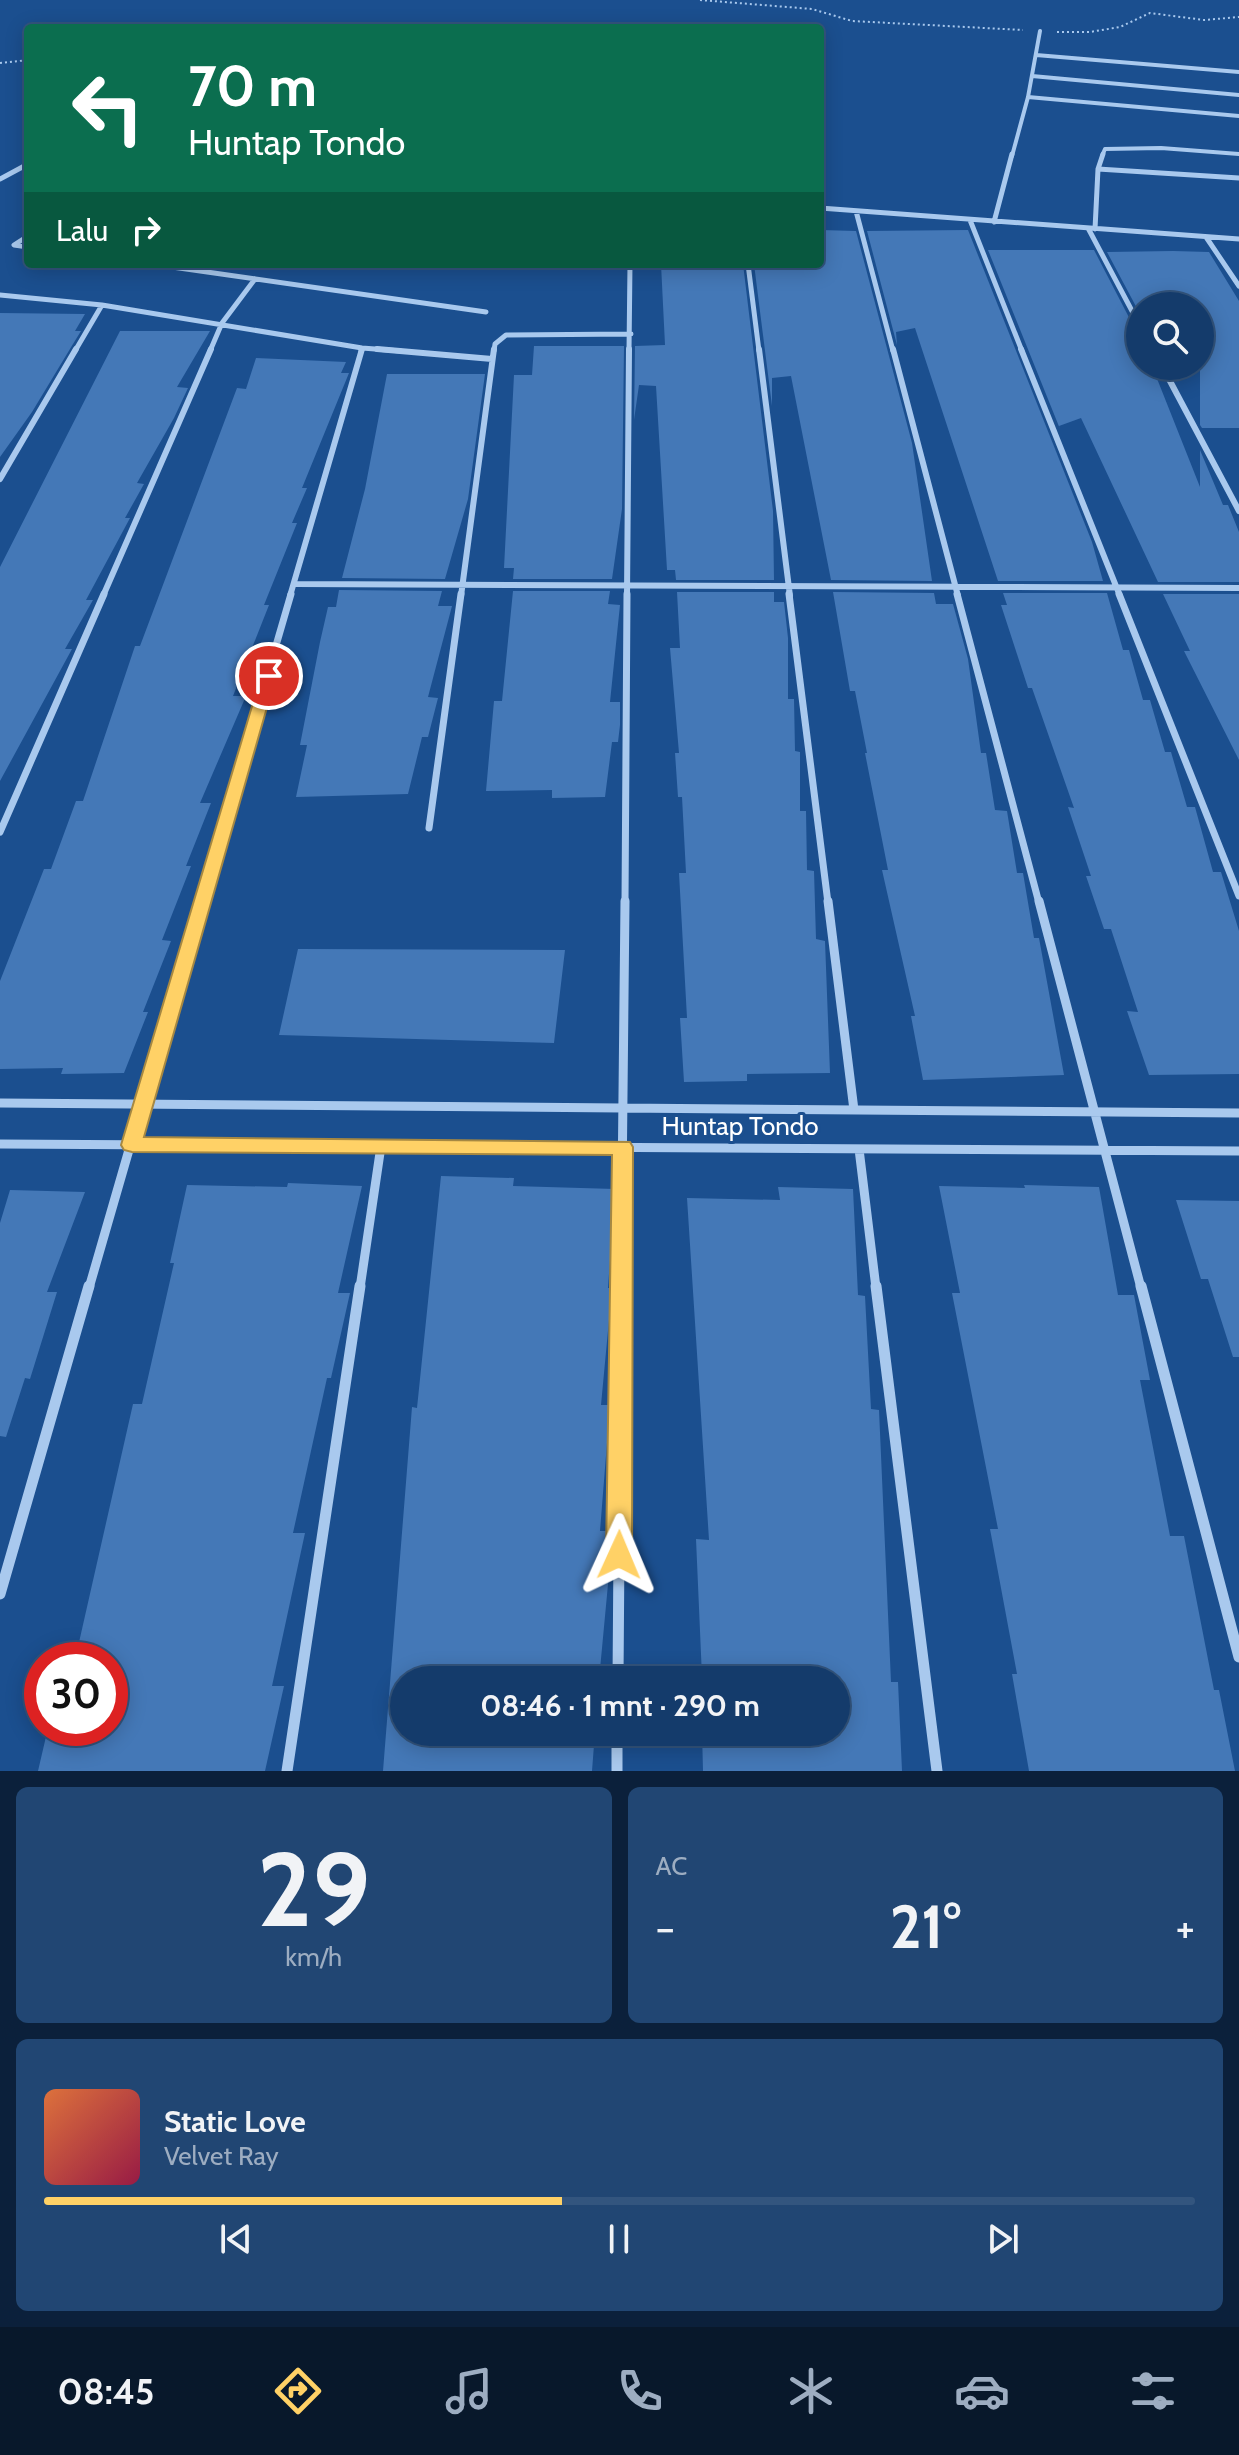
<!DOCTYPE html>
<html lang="id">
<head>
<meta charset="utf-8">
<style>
  :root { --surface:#143b6b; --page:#214673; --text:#f1f3f6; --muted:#9dadc1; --line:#33557e; --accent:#ffd166 }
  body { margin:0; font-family:Cabin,sans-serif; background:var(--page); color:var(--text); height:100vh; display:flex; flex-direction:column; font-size:30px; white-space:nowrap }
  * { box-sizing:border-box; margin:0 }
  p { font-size:26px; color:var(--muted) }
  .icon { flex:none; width:44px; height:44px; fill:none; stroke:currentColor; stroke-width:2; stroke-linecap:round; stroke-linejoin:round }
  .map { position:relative; height:1771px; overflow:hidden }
  .drawer { display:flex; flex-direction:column; gap:16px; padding:16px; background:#0b203b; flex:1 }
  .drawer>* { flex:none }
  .hud { position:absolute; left:24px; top:24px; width:800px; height:244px; border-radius:8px; box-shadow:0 4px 20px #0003,0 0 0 2px var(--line); background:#0b6e4f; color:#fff; overflow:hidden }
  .fabs { position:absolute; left:1126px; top:292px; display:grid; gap:16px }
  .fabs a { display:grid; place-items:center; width:88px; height:88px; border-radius:50%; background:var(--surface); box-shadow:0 4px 20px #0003,0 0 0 2px var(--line); font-size:40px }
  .speed { position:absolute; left:24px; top:1642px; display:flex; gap:16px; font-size:40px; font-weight:700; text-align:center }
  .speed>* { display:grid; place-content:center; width:104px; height:104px; border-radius:50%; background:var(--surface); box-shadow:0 4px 20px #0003,0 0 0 2px var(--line); line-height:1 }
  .speed .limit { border:12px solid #d22; background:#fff; color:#111 }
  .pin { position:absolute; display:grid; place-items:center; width:68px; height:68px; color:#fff; margin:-34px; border:4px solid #fff; border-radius:50%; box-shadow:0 2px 8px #0007 }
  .me { position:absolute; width:88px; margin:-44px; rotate:1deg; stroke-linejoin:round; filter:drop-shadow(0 0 6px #0008) }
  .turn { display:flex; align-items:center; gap:28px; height:168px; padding:0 32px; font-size:36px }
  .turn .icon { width:104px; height:104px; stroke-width:2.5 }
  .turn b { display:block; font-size:56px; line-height:68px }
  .then { display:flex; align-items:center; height:76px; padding:0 32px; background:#0003; gap:16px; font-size:30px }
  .big { font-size:60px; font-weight:800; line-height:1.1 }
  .drawer .widget { flex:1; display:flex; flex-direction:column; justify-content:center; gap:12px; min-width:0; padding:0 28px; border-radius:12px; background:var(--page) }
  .drawer .dial { align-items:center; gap:0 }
  .dial b { font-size:104px; line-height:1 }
  .song { display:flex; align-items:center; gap:24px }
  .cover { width:96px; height:96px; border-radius:12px; background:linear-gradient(135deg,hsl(20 70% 55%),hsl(340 70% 35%)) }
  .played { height:8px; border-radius:4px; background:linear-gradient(90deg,var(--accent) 45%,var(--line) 45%) }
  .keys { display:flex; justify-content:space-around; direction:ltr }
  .heat { display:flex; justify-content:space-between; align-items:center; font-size:44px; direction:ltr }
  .drawer .tiles { flex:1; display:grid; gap:16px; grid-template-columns:1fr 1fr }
  .widget:last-child { grid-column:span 2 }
  .trip { position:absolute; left:390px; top:1666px; width:460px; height:80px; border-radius:40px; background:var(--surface); box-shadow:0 4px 20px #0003,0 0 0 2px var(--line); font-weight:800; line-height:80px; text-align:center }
  .dock { display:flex; height:128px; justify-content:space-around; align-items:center; background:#08182b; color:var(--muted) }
  .dock .icon { width:56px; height:56px }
  .dock .selected { color:var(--accent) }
  .dock b { font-size:36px; color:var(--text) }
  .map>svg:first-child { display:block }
  .building { fill:#4478b7 }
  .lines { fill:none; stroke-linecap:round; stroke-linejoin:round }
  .path { stroke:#a9c9ee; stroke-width:2; stroke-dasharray:2 3; stroke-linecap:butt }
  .minor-far5 { stroke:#a9c9ee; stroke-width:4 }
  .minor-far4 { stroke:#a9c9ee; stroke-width:5 }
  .minor-far3 { stroke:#a9c9ee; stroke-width:6 }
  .minor-far2 { stroke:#a9c9ee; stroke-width:7 }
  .minor-far1 { stroke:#a9c9ee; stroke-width:9 }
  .minor { stroke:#a9c9ee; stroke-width:11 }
  .route { fill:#ffd166; stroke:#a68842; stroke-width:2 }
  .labels { text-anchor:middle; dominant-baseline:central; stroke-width:6; stroke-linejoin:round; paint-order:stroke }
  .street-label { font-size:26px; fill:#fff; stroke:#1b4f8f }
</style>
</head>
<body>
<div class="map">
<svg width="1239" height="1771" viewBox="0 0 1239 1771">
  <rect width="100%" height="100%" fill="#1b4f8f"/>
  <path class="building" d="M820,230L856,231L912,443L932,581L831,580L791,376L772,378V406L754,264H825Z
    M968,230L1092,542L1103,581H998L915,328L896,332L897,345L867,231Z
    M988,250H1094L1135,329L1140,331V366H1152L1200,487V450L1223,505H1228L1239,532V582H1158L1081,418L1059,426L1060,429Z
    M1173,251L1209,252L1239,301V428H1202L1200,425V306H1140V314L1107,252Z
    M661,264H743L773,511L774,580H676L675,570H667L656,386L639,385L634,420L635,346L665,345Z
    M0,313L85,314L75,331H81L73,344L32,412L0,457Z
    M120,331H210L177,387L188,388L174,418L137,483L144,484L125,518H130L86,600H93L65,649H72L0,781V567Z
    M534,346H624L622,509L612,579H513L514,568H504L514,375H532Z
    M256,358L346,362L341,373H349L302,488H307L292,523H297L264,605H269L233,696H246L200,803H211L186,866H191L162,940L171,941L143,1012H148L124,1073L61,1074L63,1068L0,1069V981L44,869H51L76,801H83L135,646H140L237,388L246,389Z
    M387,374H485L468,499L445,579L342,578L365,489Z
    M339,590L442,591L438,606H452L428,697L438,698L428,737H422L408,794L296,797L307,745H300L320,642L328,607H336Z
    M513,591H610L608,604L620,605L610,702H620V725L618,742H612L605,797L552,798V790L486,791L494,701H502Z
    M677,592H774V602H784L788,638V699H794L795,751L800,752V811H806L807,870L814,871L816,939L825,941L830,1073L747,1074V1081L684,1082L680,1018H687L679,873H686L682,797H678L675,753H679L670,648H680Z
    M833,592L934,593L936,604H953L968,659L981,753H986L995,810L1007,811L1017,873H1023L1034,938H1039L1064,1075L923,1080L911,1016H915L882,870H888L865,753H867L855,691H850Z
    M1003,593H1107L1123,650H1129L1143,700H1150L1165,752H1171L1187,807H1195L1213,872H1221L1239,931V1074L1149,1075L1127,1011L1138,1012L1111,929H1104L1086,876H1091L1068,807L1074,808L1032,688H1028L1001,605H1007Z
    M1163,594H1239V760L1184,651H1190Z
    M298,949L565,950L554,1043L279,1035Z
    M441,1176L514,1178L513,1186L615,1189L608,1288H612L601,1405H610L600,1531H611L610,1563L599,1680H404V1732H595L592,1771H383L412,1407L417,1408Z
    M288,1183L362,1186L338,1293H350L331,1378H327L293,1533H305L272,1686H284L265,1771H38L48,1728H110V1660H75L133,1404H142L174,1263H170L187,1185L287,1187Z
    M1024,1185L1099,1187L1118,1295H1134L1150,1380H1140L1170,1536H1184L1214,1690H1219L1235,1771H1029L1012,1674H1017L990,1529H998L952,1293H960L939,1186L1025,1188Z
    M778,1187L853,1189L858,1295L865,1296L871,1409L879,1410L891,1682H898L902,1771H703L702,1732H836V1680H699L702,1677L696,1539L709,1540L687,1198L780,1200Z
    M10,1190L85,1192L47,1292H57L30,1379L25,1378L6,1437L0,1436V1223Z
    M1176,1200L1239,1201V1357H1233L1208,1279H1201Z"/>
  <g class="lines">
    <path class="path" d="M700,0L812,9L852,21L1023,30
      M1057,32H1090L1120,27L1150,13L1204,20L1239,17
      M0,63L28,60"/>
    <path class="minor-far5" d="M1036,55L1239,72
      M1032,76L1239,95
      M1028,97L1239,116
      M1012,156L1028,97L1040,31
      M1102,156L1105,149L1161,148L1239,154"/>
    <path class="minor-far4" d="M1098,169L1239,178
      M0,179L28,164
      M820,208L1239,239
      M856,211L893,351
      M970,220L1022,351
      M994,222L1012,154
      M1088,228L1140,326
      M1095,229L1098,169L1103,154
      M28,236L14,245L28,247
      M1206,237L1239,286
      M151,264L486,312
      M748,264L759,351
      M0,295L102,305L362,348L401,351
      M75,351L102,305
      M210,351L222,323L255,279
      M361,351L362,348
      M494,351L495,344L506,335L631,334
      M629,351L630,264"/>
    <path class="minor-far3" d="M377,349L492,359
      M759,349L790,596
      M893,349L958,596
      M1021,349L1120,596
      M1162,366L1239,511
      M0,479L76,349
      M296,584L1239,588
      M103,596L211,349
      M290,596L362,349
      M461,596L494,349
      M627,596L629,349"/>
    <path class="minor-far2" d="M789,594L828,903
      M957,594L1039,903
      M1119,594L1239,896
      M429,828L461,594
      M0,832L104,594
      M201,903L291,594
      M625,903L627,594"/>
    <path class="minor-far1" d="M828,901L854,1110
      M1039,901L1141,1288
      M0,1103L1239,1113
      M0,1144L1239,1151
      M859,1149L876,1288
      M89,1288L201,901
      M360,1288L381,1146
      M621,1288L625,901"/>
    <path class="minor" d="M876,1286L937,1771
      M1141,1286L1239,1657
      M0,1594L89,1286
      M618,1680L621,1286
      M617,1732V1771
      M287,1771L360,1286"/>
  </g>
  <path class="route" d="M269,671L276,676L144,1137L630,1142L633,1147L632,1555L628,1563L619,1566L610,1563L606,1555L612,1155L132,1152L124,1150L121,1145L261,676Z"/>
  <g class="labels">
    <g class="street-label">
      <text x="740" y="1126">Huntap Tondo</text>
    </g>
  </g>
</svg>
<div class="fabs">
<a><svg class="icon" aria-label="search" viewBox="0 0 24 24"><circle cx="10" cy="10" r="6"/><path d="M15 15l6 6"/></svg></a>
</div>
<div class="speed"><div class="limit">30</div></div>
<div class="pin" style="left:269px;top:676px;background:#d93025"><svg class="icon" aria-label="arrive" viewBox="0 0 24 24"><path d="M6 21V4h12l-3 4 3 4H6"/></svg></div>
<svg class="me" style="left:619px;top:1555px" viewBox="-20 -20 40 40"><path d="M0-17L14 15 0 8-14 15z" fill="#ffd166" stroke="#fff" stroke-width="4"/></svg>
<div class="trip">08:46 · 1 mnt · 290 m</div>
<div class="hud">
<div class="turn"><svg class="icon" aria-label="left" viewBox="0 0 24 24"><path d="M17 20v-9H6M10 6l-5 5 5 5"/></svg><div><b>70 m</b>Huntap Tondo</div></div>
<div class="then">Lalu<svg class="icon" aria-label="right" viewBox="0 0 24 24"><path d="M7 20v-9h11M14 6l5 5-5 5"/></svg></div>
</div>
</div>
<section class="drawer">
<div class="tiles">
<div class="widget dial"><b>29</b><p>km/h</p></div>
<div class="widget"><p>AC</p>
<div class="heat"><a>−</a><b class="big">21°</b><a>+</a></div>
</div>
<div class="widget">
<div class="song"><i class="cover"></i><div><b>Static Love</b><p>Velvet Ray</p></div></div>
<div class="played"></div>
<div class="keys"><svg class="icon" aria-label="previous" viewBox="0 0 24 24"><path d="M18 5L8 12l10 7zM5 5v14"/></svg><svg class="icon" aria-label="pause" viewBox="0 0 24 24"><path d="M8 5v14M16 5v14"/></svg><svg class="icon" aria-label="next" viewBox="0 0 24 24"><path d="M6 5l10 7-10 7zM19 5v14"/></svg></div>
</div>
</div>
</section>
<nav class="dock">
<b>08:45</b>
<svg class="icon selected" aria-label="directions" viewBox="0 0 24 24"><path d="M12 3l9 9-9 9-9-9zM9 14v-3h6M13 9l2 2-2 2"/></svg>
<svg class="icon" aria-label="music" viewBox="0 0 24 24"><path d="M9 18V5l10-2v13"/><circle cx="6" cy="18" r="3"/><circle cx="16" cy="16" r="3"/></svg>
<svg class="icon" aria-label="phone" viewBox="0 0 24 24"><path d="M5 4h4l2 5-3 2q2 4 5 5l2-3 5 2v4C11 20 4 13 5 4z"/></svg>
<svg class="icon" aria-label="climate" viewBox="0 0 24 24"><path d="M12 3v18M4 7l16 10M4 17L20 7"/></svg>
<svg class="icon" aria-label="car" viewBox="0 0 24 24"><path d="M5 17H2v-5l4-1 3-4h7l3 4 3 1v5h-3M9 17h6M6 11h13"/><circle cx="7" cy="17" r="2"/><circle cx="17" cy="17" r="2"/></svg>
<svg class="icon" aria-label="filters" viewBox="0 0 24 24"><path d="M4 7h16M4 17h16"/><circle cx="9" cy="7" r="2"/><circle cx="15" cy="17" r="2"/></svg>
</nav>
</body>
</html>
